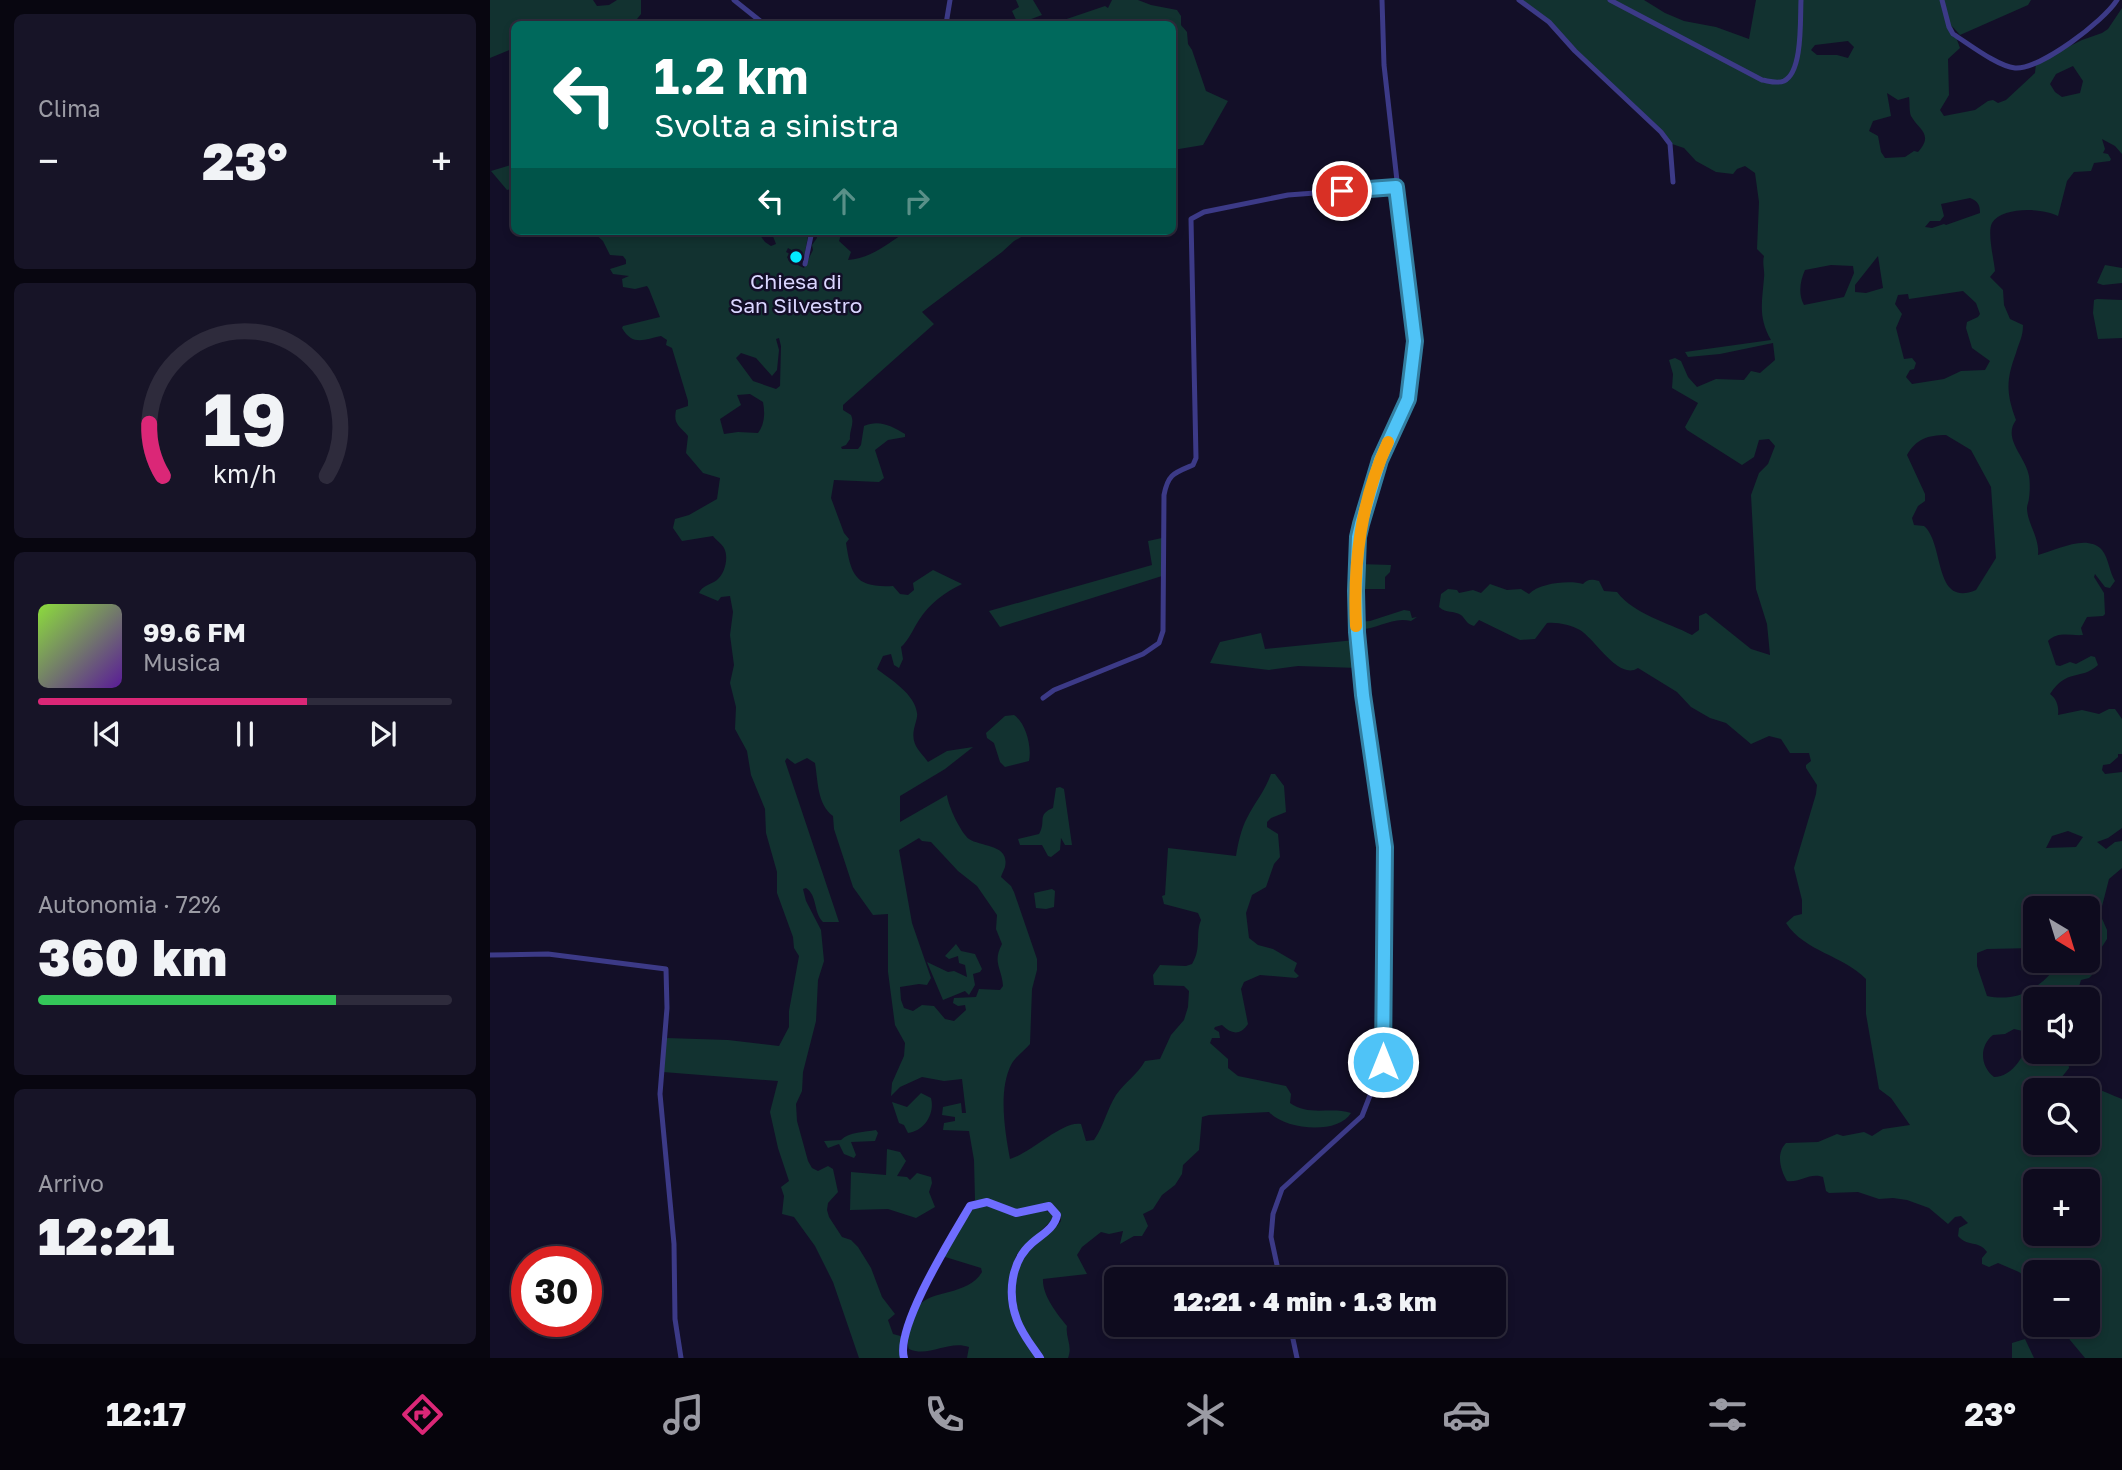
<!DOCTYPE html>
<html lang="it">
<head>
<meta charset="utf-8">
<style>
  :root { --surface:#0e0b1e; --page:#171427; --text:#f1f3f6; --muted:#9b9ba4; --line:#2e2b3c; --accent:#db2777 }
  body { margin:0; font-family:"Golos Text",sans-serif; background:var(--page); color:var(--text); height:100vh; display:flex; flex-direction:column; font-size:26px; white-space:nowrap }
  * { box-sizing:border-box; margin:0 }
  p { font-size:23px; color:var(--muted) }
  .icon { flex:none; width:38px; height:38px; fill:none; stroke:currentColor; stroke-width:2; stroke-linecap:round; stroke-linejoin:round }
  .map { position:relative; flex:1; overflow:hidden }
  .sheet { display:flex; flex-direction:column; gap:14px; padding:14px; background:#080610; width:490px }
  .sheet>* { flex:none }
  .hud { position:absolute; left:21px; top:21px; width:665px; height:214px; border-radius:10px; box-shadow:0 4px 10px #0003,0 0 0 2px var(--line); background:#00695c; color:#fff; overflow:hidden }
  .needle { width:46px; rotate:142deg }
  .controls { position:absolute; left:1533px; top:896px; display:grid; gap:14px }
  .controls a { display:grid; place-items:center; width:77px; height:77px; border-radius:10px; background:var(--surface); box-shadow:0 4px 10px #0003,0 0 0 2px var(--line); font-size:35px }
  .speed { position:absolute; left:21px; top:1246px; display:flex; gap:14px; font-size:35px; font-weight:700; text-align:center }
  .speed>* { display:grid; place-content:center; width:91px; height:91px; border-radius:50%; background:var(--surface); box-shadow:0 4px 10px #0003,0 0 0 2px var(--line); line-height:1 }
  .speed .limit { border:10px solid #d22; background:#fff; color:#111 }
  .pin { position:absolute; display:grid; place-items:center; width:60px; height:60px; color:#fff; margin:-30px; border:4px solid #fff; border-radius:50%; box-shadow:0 2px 7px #0007 }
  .me { position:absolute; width:77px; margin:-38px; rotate:0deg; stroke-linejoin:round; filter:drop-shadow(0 0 5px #0008) }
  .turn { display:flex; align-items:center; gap:24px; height:147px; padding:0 28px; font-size:32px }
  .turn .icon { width:91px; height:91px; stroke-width:2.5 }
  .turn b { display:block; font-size:49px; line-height:60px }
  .lanes { display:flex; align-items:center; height:66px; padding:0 28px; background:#0003; justify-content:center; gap:35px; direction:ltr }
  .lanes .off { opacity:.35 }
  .big { font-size:52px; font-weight:800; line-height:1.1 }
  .sheet .widget { flex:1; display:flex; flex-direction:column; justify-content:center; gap:10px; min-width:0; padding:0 24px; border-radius:10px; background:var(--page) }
  .sheet .dial { align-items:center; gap:0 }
  .dial svg { height:182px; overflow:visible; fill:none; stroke:var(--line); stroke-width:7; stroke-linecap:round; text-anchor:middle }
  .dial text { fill:var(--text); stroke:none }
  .song { display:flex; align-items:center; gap:21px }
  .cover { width:84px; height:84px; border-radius:10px; background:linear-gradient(135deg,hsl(90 70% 55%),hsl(270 70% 35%)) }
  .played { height:7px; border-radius:4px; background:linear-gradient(90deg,var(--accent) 65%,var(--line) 65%) }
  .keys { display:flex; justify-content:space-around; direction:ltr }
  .heat { display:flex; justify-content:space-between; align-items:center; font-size:38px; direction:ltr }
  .charge { height:10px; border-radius:5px; background:linear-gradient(90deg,#34c759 72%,var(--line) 0) }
  .trip { position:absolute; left:614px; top:1267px; width:402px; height:70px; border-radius:10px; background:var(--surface); box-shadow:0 4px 10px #0003,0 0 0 2px var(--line); font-weight:800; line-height:70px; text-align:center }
  .tabs { display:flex; height:112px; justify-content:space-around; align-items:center; background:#06040c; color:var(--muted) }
  .tabs .icon { width:49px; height:49px }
  .tabs .on { color:var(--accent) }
  .tabs b { font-size:32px; color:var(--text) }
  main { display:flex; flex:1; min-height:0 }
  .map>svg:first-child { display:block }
  .green { fill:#123230; fill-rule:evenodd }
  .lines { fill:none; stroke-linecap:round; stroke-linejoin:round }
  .street { stroke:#3c3a87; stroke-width:5 }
  .secondary { stroke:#6f6dff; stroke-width:8 }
  .route-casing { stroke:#337fa1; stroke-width:18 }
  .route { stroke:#4fc3f7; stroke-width:12 }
  .slow { stroke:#f59e0b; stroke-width:12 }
  .poi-dot { fill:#02eaff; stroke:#130f28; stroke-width:2.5 }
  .labels { text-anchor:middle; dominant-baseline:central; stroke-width:5; stroke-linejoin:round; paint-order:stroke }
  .poi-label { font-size:21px; fill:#dad6ff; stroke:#130f28 }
</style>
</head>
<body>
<main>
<section class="sheet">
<div class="widget"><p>Clima</p>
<div class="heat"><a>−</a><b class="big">23°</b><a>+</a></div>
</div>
<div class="widget dial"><svg viewBox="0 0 100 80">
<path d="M14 69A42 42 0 1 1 86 69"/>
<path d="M14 69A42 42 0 0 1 8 46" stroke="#db2777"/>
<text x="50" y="56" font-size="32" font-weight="700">19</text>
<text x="50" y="72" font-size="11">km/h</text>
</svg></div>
<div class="widget">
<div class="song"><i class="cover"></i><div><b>99.6 FM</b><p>Musica</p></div></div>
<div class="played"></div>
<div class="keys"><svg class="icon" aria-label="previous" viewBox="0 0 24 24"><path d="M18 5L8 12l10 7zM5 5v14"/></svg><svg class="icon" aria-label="pause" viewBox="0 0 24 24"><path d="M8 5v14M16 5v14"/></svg><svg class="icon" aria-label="next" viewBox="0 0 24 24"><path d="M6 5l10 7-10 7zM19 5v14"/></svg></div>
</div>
<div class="widget"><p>Autonomia · 72%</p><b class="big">360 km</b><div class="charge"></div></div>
<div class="widget"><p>Arrivo</p><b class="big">12:21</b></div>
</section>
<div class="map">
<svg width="1632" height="1358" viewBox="0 0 1632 1358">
  <rect width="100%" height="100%" fill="#130f28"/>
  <path class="green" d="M0,0H103L107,6L119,5L127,0H151V14L143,24H24V48L0,58Z
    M526,0H543L552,15L528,24L522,11L529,7Z
    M622,0H648L661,5L687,10L691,16V25L697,32L698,44L702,50L716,91L738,101L713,145L683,150L682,24H562L615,6L618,8Z
    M1031,0H1154L1175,13L1194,21L1226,27L1259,39L1266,0H1541L1538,5L1470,35L1462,26L1470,48L1458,59L1459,95L1450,110L1454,116L1485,110L1498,101L1503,100L1508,103L1516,100L1545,73L1546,63L1592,40L1612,33L1618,29L1632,8V154L1625,146L1612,139L1615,149L1613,153L1618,154L1621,159L1620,161L1604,163L1601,171L1584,172L1577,181L1568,216C1554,208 1512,206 1502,223C1497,232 1504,260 1505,271L1500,277L1513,290L1514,305L1520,319L1533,325C1533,337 1529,342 1526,353C1516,380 1516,393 1526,420C1512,439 1536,457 1539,476C1540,482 1540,491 1539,498C1539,501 1537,505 1537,508C1537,523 1550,538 1548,555C1566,551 1596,533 1612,550C1619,559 1619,571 1625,581L1620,588L1615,587L1605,574L1604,577L1614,593L1615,614L1613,616L1597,617L1591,628L1593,635C1580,636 1568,631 1558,641L1566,665L1570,666L1580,662L1586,664L1601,656L1605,657L1608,665C1590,681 1577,668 1560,694C1567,699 1569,707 1568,715L1592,710L1609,714L1619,709H1625L1632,719V754H1628V757L1620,764L1613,765L1612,770L1615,774L1632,772V828L1618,838L1607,842L1616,849L1625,842L1632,841V868L1619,879L1610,914L1617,930V939L1606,956L1602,975L1599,978L1591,980L1585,999H1545V1052H1577L1579,1068L1571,1078C1592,1081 1612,1091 1632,1099V1358H1595L1580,1340L1571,1325H1598V1272H1545V1308L1539,1307C1539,1299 1547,1291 1543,1283L1529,1272L1508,1263L1499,1267L1492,1264V1258L1497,1252C1489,1240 1477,1247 1468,1236L1469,1228L1478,1223L1471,1216L1465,1217L1458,1224L1439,1208L1417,1200L1403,1198L1389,1199L1368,1192L1339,1193L1336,1191L1333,1177C1320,1172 1310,1183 1297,1181C1290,1169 1286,1153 1296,1143L1328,1142L1347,1134L1353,1136L1374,1132L1382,1136L1393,1129L1420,1125L1401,1098L1389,1089L1376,1014V979C1353,955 1315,952 1296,923L1304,916L1312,914V900L1304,868L1326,794L1327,785L1316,768V765L1321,761L1319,753H1300L1291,739L1279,736L1261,744L1236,723L1220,718L1201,707L1187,692L1148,668C1129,681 1105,639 1090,630C1081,625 1068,622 1057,623L1045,639L1030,640L989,620L984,626C976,624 976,619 971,615C963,610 957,614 949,607L951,594L958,589L967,590L969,593L983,590L991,593L1000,584L1017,590L1031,589L1039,594C1049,583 1080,580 1093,584C1098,579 1101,579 1109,581L1114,591L1127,592C1145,615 1177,622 1202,635L1209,630V616L1216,613L1261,649L1280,655L1277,624L1266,589L1261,495L1269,473L1278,464L1285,446L1279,439L1269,440L1264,457L1252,465L1197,430L1195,427L1208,403L1182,388L1183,374L1179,360L1185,358L1191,361L1198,377L1207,387L1226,379L1254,380L1261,371L1270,373L1285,360L1283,343L1230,354L1198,357L1195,352L1281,340C1268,317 1272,303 1274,278C1275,271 1272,263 1274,256L1267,249L1269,202L1265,173L1255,166L1247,169L1243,174L1226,172L1206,161L1194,148L1182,144L1174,132L1102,66L1066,27ZM1358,41L1364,47L1358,58L1347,55H1327L1321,50L1325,45ZM1583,66L1593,81L1590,93L1572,97L1565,92L1560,84L1566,74ZM1397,93L1408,100L1419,97C1420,103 1419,111 1421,116C1429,130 1444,134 1428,152L1424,151L1415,157L1395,158L1391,152L1388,136L1379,131L1383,121L1401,116ZM1480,198C1488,201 1490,205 1490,213L1456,225L1454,224L1442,228L1435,227L1440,221H1450L1454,216L1451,204ZM1388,256L1393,288L1376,293L1365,292V285ZM1341,265L1363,266L1364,273L1354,297L1314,305C1308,294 1310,281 1315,270ZM1473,291L1486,303L1490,314L1488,317L1477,322L1476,328L1482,348L1500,361L1495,370L1471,371L1454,379L1422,384L1416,377L1420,370L1424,369L1426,363L1422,358L1414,359L1406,328L1412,314L1405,304L1408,295L1418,294L1419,299ZM1456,435L1481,450L1501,487L1506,558L1486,590C1443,608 1455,544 1434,526L1424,525L1422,518L1428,506L1435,501V494L1417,455C1426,439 1438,435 1456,435ZM1578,831L1593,837L1586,847L1556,848L1562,836ZM1545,908H1598V961H1570C1554,986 1529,1003 1497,996L1487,966V953L1497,949L1545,948ZM1524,1029L1537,1032L1540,1035C1537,1053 1523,1077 1504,1077C1490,1066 1489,1046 1503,1035L1515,1034ZM1545,1090H1598V1143H1545ZM1545,1181H1598V1234H1545Z
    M24,164V188L17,190L1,171Z
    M102,231H267L275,242L281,246L286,244L281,231H319L314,257L298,248L296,252L300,254L297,257L299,261L314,268L323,250L322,245L327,238L326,231H352L349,241L361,252L358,260C378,259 395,246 411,235L409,231H542L524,241L512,252L432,312L444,324L353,405V410L361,415C365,424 359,430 360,439L356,445L351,447L352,449H368L371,445L374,426C389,419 402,426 415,434V437L398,440L385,450L394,478L389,482L344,480L341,498L354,533L359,539L356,543C361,576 366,588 403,586L410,594L418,595L424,590L423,583L443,570L472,584C455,592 439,604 429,620C423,629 419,640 411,647L413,659L409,668L404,665L401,654L393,656L387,669C400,679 425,694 427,713C428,717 425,724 424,729C421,745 429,750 438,762L457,751L483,747L455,769L410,796V822L457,795C458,806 471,833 479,839C491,847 520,844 515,867C514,870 512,873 511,877L521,886L524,892L547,959V970L542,989L540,1044C534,1051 525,1057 521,1065C508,1091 515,1132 520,1159C541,1153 573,1120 591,1124L596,1141L604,1140C614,1126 617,1109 626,1095C635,1082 647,1075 655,1061L670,1059L681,1035L694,1020L698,1007L699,991L694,986L664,985L663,975L670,965L696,966L702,964C712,948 705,934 711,920L708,913L674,904L672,896L675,895L678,848L746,856C748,844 751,829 757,818C765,802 775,791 781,774H785L794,786L796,812L781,818L777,822V827L788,834L790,857L784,864L776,887L762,895L756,913L759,938L768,945L783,949L807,963L804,971L809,976L806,978L770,975L754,982L751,989L758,1024C750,1036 741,1034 732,1025L725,1027L724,1029L729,1032L730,1038H722L720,1043L738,1059V1068L748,1076L796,1086L801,1094L800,1103C820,1117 841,1106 861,1113C848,1135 795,1130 779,1112L719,1115L712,1117L709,1150L693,1165L692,1174L685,1185L672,1195L663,1209L653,1214L658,1226L652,1236H644L630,1244L633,1231L619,1234L611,1232L592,1247L587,1255L597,1274L553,1279C552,1295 567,1314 577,1326C575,1337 583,1346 578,1358H552L529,1322L523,1288L533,1256L567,1226L571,1221L570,1213L560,1205L525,1210L499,1201L485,1200L484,1160L479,1131L453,1130L454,1123L465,1121V1117L452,1115L453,1107L471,1103L472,1113H476L472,1079L454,1081L432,1077L410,1087L401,1096L402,1083L414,1056L415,1043L405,1025L398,972V914L383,915L363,887L344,829L343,816C327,804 328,781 325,763L317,758L305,764L297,758L295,761L349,922H333C323,912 328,896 316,888L313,889L316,901L331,930L334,961L328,980L326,1021L313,1072L312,1091L306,1104L307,1121L318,1161L322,1168L328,1171L338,1166L343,1169L348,1192L338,1203L337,1210L339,1217L352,1237L361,1240L368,1247L381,1268L392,1297L405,1314L398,1320L403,1334L414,1337V1358H369L343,1282L325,1246L304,1217L292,1214L294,1196L291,1187L299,1181L288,1148L280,1112L288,1081L173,1072L176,1038L238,1040L289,1046L299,1027V1011L309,956L304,948L303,937L287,893V872L276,833L275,809L261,775L257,751L245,729L246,707L240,683L244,665L240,635L243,612L240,596L231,597L228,601L209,593C213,585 220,585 227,580C235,574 239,557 234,548C232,544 226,540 223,536L192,541L183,528L185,519L199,515L227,499L230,478L213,473L196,453L198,436C190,426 183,425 186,410L198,406V401L182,348L176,345L177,340L171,336C155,339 143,347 132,328L133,326L170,317L159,289L157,286L145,289L133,287L132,279L139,276L123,274L120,269L136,264V260L133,256L120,255L113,241ZM289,338L291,346L290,386L286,389L263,381L246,358L251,353L266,358L282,376L287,370L289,350L286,339ZM260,394L273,402C275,412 275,424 268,433L248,432L234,434L230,419L251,405L247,395ZM429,838L432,841L441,842L468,871L487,886L507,915L506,929L512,944C502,963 512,968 513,986L510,990L489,989L486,997L464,998L463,1003L468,1006L475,1005L476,1010L464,1021L455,1019L444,1006L432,1005L423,1011L414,1008L411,1000L410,987L429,984L437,985L441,978L422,923L409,850Z
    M1615,265L1632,268V283L1613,285L1607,283Z
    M1607,299L1632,300V338L1608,339L1603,313L1604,300Z
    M672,538V576L510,627L499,611L662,565L658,541Z
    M869,564L901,565L900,572L895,577V589H868Z
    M914,610L920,611L922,618L927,617L921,621C902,616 887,630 869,629L868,622L880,621Z
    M771,633L775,649L865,640L868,668L808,666L779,670L720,663L730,642Z
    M524,715C536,723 542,747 539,761L515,767L510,762L504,743L497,738L496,733L515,716Z
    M570,787L574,789L582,845H575L571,838L570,850L561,857L558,856L552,845H530L528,839L549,834C557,821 546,815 563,808L566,788Z
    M562,889L565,891L564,907L556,909L546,908L544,893Z
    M466,944L471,951L485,954L492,969L490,972L483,974L485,985L479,995L475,991L453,1000L437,962L458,972L464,971L477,977L475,965L469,963L468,956L459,959L455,956Z
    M431,1093L441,1098C445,1113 435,1131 418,1133L414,1125L409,1123L402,1102L417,1107Z
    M386,1130L388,1133L385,1141L361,1142L366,1155L364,1158L354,1154L349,1144L338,1148L334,1141L351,1140C359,1132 375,1132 386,1130Z
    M397,1149L410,1152L416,1161L407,1176L417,1177L420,1180L427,1173L441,1177L442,1183L439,1192L445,1207L426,1218L398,1209L360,1210L361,1172L396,1175Z
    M496,1205C504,1207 514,1212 523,1213C537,1214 557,1203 564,1218L527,1254L521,1270L520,1307L546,1358H477L479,1347C458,1340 439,1358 419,1349C416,1341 418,1336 421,1328C424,1321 425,1312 429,1306C439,1290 478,1296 492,1272L491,1268L452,1256L481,1210Z
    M1535,1339L1544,1358H1522V1343Z"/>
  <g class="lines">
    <path class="street" d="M244,0L274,24
      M1029,0L1059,22L1085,51L1171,132L1180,144L1183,182
      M1120,0L1272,80C1279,81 1287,84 1294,81C1313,72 1310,19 1311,0
      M1452,0L1459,27L1463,34C1479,44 1507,66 1525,68C1550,70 1614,21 1627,0
      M456,24L460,0
      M315,264L322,231
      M553,698L564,690L653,654L669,643L673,631L674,495C678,474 684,473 703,465L706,458L701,219L714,212L798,195L906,187
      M0,955L58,954L176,969L177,1008L170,1094L184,1244L185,1319L191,1358
      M790,1279L781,1237L783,1214L792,1189L872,1116L893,1062L895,847L873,695L867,632V553L871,524L890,460L917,399L925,341L894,65L892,0
      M800,1325L807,1358"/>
    <path class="secondary" d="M414,1358C405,1327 463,1235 480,1206L497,1202L526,1213L559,1206L567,1215C565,1228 551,1235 542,1243C521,1261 517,1294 527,1320C532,1334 542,1346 550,1358"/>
  </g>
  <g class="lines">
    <g class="route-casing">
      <path id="route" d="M852,191L906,187L925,341L918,399L890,460L871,524L868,537L866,591L867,632L873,695L895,847L893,1062"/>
    </g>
    <use href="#route" class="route"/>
    <path class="slow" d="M866,626C863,561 871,501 898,442"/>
  </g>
  <circle class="poi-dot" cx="306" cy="257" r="7"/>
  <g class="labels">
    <g class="poi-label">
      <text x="306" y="281">Chiesa di<tspan x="306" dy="24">San Silvestro</tspan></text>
    </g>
  </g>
</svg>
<div class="controls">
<a><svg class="needle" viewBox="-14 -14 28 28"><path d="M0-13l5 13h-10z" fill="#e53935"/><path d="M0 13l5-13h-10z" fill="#9b9ba4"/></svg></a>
<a><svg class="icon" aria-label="sound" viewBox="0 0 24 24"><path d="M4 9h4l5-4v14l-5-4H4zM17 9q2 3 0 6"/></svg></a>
<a><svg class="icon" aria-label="search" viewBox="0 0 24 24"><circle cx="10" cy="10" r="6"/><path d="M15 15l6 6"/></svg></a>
<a>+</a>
<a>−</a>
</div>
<div class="speed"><div class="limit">30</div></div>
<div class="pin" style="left:852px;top:191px;background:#d93025"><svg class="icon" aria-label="arrive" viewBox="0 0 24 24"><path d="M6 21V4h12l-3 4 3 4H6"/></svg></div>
<svg class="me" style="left:893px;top:1062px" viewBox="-20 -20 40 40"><circle r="17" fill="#4fc3f7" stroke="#fff" stroke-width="3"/><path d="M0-11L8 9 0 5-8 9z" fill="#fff"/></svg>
<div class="trip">12:21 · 4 min · 1.3 km</div>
<div class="hud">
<div class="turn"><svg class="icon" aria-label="left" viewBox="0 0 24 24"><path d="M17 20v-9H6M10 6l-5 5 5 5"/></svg><div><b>1.2 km</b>Svolta a sinistra</div></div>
<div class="lanes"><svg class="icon" aria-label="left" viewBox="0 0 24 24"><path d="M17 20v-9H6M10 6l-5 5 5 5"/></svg><svg class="icon off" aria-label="ahead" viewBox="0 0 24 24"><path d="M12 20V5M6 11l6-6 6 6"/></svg><svg class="icon off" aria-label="right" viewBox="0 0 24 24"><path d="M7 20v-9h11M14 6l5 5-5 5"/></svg></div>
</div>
</div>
</main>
<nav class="tabs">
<b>12:17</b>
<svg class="icon on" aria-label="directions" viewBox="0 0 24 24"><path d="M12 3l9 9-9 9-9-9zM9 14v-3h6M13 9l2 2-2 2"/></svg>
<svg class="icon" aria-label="music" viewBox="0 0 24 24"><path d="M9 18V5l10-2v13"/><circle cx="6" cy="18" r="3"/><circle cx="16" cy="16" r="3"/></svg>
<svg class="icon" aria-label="phone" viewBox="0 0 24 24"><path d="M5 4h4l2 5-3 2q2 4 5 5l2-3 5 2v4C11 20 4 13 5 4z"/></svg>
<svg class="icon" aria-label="climate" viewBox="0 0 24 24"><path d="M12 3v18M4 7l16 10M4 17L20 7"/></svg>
<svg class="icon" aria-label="car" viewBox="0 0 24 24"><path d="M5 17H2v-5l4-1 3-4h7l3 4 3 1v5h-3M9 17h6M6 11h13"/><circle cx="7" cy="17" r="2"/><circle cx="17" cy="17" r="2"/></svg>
<svg class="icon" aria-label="filters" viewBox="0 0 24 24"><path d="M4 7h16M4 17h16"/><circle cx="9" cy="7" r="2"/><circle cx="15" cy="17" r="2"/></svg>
<b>23°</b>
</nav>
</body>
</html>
